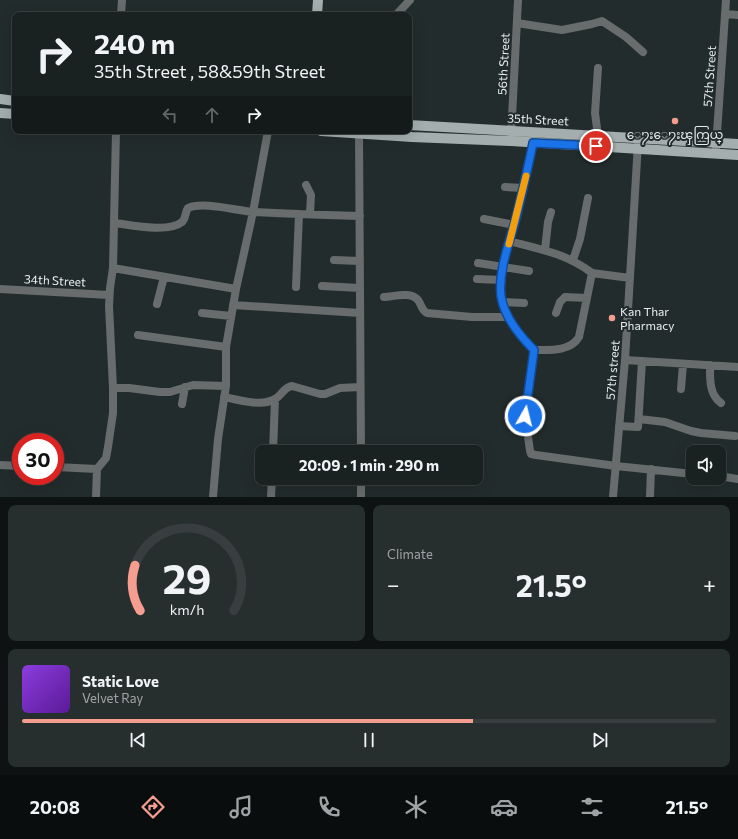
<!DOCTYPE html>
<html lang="en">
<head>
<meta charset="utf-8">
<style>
  :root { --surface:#1a2121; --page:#272e2e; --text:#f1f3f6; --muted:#9fa3a5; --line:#383e3f; --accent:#f59d8e }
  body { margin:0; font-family:Commissioner,"Noto Sans Myanmar",sans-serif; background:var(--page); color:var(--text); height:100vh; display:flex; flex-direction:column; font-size:15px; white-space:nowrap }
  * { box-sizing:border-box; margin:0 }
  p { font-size:13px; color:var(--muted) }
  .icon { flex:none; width:22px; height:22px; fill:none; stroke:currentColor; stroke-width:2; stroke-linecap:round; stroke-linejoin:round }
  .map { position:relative; height:497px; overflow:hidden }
  .details { display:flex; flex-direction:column; gap:8px; padding:8px; background:#0e1212; flex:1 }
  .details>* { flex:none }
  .guide { position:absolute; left:12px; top:12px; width:400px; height:122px; border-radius:8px; box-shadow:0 4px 16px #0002,0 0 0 1px var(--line); background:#1a2121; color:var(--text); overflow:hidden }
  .fabs { position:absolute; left:686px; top:445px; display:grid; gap:8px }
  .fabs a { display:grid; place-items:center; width:40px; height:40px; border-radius:8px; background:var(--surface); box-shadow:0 4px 16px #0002,0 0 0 1px var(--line); font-size:20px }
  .speed { position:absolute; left:12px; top:433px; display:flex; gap:8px; font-size:20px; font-weight:700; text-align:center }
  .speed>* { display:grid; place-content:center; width:52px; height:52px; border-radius:50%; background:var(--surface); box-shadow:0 4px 16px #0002,0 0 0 1px var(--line); line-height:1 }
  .speed .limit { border:6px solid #d22; background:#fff; color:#111 }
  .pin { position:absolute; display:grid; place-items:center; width:34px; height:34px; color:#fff; margin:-17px; border:2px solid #fff; border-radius:50%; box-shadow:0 1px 4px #0007 }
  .me { position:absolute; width:44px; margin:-22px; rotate:8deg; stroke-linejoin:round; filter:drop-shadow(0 0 3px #0008) }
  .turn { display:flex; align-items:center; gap:14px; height:84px; padding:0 16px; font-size:18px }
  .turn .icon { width:52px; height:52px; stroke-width:2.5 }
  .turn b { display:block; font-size:28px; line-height:34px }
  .lanes { display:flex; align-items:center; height:38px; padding:0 16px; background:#0003; justify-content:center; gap:20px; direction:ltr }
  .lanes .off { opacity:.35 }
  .big { font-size:30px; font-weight:700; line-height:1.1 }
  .details .tile { flex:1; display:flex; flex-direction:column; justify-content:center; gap:6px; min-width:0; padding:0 14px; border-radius:8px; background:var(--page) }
  .details .dial { align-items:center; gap:0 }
  .dial svg { height:104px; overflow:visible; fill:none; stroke:var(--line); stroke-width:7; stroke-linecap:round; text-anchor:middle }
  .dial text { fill:var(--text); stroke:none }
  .song { display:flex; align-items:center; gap:12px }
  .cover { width:48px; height:48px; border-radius:6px; background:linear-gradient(135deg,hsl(270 70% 55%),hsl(270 70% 35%)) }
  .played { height:4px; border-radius:2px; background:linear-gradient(90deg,var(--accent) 65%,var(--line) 65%) }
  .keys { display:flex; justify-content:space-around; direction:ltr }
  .heat { display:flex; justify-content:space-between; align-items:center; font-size:22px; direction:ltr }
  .details .tiles { flex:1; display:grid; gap:8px; grid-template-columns:1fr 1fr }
  .tile:last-child { grid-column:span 2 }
  .trip { position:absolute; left:255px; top:445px; width:228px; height:40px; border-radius:8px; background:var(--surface); box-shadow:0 4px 16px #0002,0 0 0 1px var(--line); font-weight:700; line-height:40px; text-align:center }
  .tabs { display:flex; height:64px; justify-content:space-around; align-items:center; background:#0a0d0d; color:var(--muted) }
  .tabs .icon { width:28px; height:28px }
  .tabs .selected { color:var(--accent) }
  .tabs b { font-size:18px; color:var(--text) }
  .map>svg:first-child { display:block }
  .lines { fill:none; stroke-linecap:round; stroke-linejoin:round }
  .minor { stroke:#686c6c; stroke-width:8 }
  .major { stroke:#a4aeae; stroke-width:10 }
  .route-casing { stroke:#114b97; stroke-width:10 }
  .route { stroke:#1a73e8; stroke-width:7 }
  .slow { stroke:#f59e0b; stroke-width:7 }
  .poi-dot { fill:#f59d8e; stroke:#232c2c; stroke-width:1.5 }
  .labels { text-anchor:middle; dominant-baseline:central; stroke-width:4; stroke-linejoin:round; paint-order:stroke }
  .street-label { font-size:12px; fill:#e7eded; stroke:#232c2c }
  .poi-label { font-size:12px; fill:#e7eded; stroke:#232c2c }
</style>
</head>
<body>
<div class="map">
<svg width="738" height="497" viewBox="0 0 738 497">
  <rect width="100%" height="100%" fill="#232c2c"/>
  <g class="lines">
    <path class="minor" d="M725,14L738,15
      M121,15L122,0
      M396,15L410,0
      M517,23L562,30L592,24L602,21L626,37L643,52
      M359,134L361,452
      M598,136L595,113L598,68
      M511,137L518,0
      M533,143C528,167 523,191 517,215C510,239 498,271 501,296C504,317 519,336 534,350L525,415L530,451L531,454L536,455L616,466L693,474
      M716,148L726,0
      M306,185L311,195L310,214
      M505,187L524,188
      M484,219L514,225
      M115,223C131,225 169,233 182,222C186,219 185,212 188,208C203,201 237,211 255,212C290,214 325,215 360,216
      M509,241C540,249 567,254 592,273L579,337C570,352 549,350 534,350
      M545,250L548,222L551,212
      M334,260L360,261
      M573,260L580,239L588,198
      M478,263L529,271
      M113,268L116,131
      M592,273L630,278
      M477,279L502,280
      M322,286L360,288
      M296,287L299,214
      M0,289L109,295
      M384,297C393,297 410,291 418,300C422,305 421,310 427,313L472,317H508
      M503,302L524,303
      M157,304L164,277
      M233,305L360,313
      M202,313L231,316
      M556,313L560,302L565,297L587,298
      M138,335L226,347
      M625,360L738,367
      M710,365C710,379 709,394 721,403
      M113,388L109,306L110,288L113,268L236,289
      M681,389L683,364
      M224,397C238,400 262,407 275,399C282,395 284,387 292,386L320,394H325L340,388L360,387
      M182,404L185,387
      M639,419L665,422L691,431L701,433L735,436
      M619,426L638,427L642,361
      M273,452L275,399
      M0,465L21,466
      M55,467L97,469
      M719,476L738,479
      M96,497L97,469L106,458L108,447L113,413V388H129L160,392H170L193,385L226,386
      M213,497L218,439L226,386V347L236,289L253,212L268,131
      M271,497L272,478
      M361,497V478
      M613,497L625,360L638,143
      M650,497L651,469"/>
    <path class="major" d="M317,15L318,0
      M0,99L15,101
      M0,113L15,114
      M409,125L738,144
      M321,131L412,137L511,141L738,155"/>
  </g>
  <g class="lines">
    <g class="route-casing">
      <path id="route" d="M525,416L534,350C520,336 504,317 501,296C498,271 510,241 516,218C522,193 528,168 533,143L596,146"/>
    </g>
    <use href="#route" class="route"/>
    <path class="slow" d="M509,244L526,176"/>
  </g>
  <g class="poi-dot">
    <circle cx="675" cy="121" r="4"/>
    <circle cx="612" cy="318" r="4"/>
  </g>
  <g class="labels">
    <g class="street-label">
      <text transform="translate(503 64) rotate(-87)">56th Street</text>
      <text transform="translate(709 76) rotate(-86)">57th Street</text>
      <text transform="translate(538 119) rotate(3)">35th Street</text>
      <text transform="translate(55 280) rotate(3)">34th Street</text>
      <text transform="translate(612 370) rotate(-85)">57th street</text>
    </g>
    <g class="poi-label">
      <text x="675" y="134">ေ႒းေ႒းၾကြယ္</text>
      <text x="620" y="311" text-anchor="start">Kan Thar<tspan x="620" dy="14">Pharmacy</tspan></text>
    </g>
  </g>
</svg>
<div class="fabs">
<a><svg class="icon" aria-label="sound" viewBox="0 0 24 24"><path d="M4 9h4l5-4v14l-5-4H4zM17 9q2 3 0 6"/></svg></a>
</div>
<div class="speed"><div class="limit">30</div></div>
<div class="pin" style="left:596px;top:146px;background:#d93025"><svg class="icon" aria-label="arrive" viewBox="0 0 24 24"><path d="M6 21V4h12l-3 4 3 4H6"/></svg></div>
<svg class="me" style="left:525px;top:416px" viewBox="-20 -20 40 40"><circle r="17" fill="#1a73e8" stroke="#fff" stroke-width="3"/><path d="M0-11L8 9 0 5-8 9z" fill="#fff"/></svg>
<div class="trip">20:09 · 1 min · 290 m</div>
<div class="guide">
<div class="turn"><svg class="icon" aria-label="right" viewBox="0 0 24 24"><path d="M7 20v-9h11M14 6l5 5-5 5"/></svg><div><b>240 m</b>35th Street , 58&amp;59th Street</div></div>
<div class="lanes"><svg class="icon off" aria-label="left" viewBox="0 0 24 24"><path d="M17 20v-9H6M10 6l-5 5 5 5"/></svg><svg class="icon off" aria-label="ahead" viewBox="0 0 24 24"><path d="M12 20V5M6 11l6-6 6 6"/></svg><svg class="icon" aria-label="right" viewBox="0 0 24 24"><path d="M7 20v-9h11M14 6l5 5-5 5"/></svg></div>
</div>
</div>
<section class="details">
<div class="tiles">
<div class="tile dial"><svg viewBox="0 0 100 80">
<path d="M14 69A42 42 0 1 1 86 69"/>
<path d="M14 69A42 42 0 0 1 10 34" stroke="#f59d8e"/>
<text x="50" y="56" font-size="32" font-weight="700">29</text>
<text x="50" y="72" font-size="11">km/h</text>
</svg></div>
<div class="tile"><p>Climate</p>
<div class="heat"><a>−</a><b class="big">21.5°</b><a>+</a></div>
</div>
<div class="tile">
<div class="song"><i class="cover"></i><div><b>Static Love</b><p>Velvet Ray</p></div></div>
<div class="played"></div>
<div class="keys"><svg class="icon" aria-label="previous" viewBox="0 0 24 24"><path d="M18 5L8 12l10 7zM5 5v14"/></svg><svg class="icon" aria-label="pause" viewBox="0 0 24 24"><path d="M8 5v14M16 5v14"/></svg><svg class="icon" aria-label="next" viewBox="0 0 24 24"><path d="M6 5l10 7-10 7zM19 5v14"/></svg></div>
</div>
</div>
</section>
<nav class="tabs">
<b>20:08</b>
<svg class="icon selected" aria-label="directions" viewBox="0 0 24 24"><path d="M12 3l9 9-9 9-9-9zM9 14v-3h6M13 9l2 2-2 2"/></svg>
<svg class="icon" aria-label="music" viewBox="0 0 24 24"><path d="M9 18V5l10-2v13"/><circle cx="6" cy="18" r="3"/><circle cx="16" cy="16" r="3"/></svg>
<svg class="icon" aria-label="phone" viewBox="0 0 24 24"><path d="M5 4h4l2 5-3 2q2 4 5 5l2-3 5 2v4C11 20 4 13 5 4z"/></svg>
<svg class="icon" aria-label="climate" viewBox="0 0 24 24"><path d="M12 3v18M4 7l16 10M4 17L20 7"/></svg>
<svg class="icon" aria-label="car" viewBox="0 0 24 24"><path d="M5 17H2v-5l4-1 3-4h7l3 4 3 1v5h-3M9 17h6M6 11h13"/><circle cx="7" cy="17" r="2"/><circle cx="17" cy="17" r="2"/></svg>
<svg class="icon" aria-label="filters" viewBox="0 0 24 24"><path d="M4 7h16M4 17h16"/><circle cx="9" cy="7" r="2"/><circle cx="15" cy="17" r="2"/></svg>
<b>21.5°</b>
</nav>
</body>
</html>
